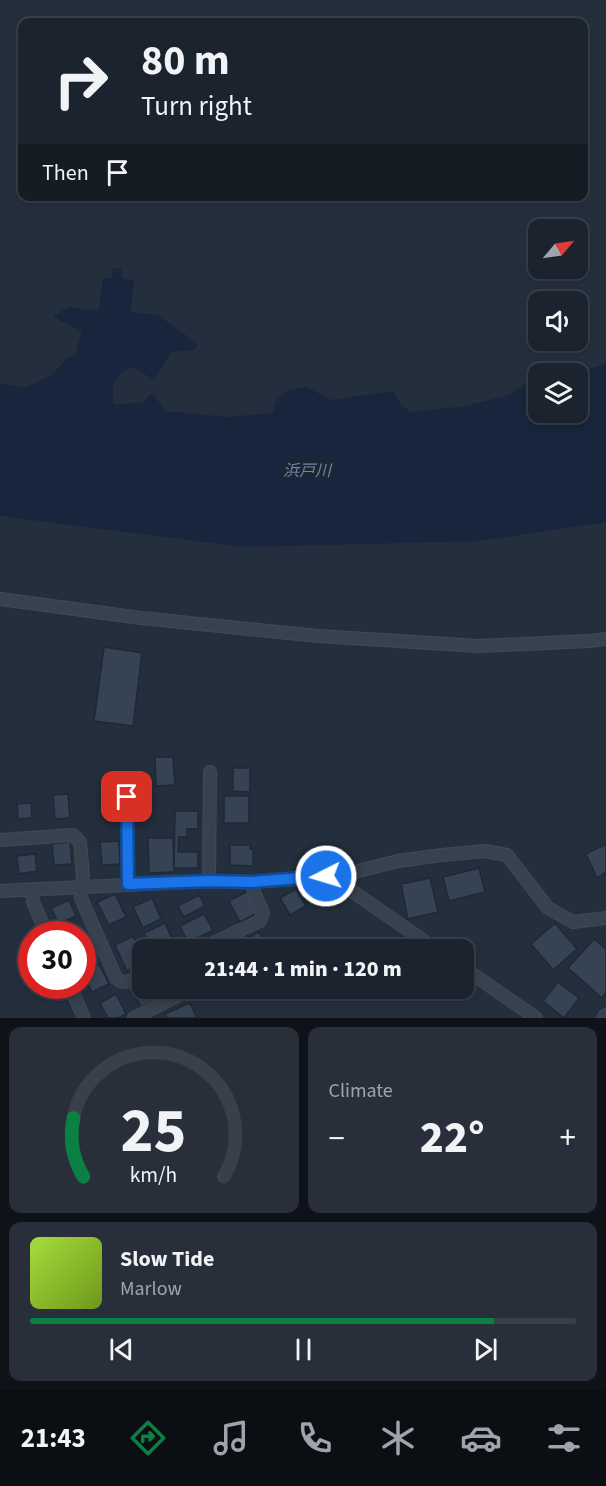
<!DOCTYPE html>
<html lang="en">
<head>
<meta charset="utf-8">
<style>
  :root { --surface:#1b232e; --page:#282f3a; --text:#f1f3f6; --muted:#a0a4aa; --line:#39404a; --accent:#0b8043 }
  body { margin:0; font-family:"Source Sans 3","Noto Sans JP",sans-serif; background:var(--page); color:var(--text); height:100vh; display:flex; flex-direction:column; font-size:22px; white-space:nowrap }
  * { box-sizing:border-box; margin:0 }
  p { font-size:20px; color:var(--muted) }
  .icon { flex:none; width:33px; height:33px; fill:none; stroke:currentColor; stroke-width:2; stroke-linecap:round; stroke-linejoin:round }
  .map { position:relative; height:1018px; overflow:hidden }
  .sheet { display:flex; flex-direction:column; gap:9px; padding:9px; background:#0f1319; flex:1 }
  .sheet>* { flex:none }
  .guide { position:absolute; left:18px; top:18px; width:570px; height:183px; border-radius:12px; box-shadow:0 3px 9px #0003,0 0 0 2px var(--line); background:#1b232e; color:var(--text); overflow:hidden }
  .needle { width:39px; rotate:61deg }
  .controls { position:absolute; left:528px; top:219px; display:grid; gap:12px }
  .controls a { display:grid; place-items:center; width:60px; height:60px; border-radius:12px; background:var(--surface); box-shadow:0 3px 9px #0003,0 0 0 2px var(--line); font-size:30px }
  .speed { position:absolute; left:18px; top:921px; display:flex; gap:12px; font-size:30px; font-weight:700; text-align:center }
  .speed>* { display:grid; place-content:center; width:78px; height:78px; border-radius:50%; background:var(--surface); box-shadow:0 3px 9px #0003,0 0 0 2px var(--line); line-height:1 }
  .speed .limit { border:9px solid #d22; background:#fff; color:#111 }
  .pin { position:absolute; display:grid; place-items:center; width:51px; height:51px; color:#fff; margin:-26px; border-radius:12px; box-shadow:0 3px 9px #0006 }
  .me { position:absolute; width:66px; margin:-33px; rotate:265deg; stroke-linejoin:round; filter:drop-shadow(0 0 4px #0008) }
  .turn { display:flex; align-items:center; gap:21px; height:126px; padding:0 24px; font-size:27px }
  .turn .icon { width:78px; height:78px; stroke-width:2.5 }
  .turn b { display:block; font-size:42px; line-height:51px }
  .then { display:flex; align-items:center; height:57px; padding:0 24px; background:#0003; gap:12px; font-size:22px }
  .big { font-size:45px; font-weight:800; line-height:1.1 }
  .sheet .card { flex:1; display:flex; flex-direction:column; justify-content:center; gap:9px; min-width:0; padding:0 21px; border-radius:12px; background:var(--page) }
  .sheet .dial { align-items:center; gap:0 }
  .dial svg { height:156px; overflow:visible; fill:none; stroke:var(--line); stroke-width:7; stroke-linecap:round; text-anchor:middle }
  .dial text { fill:var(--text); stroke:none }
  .song { display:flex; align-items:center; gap:18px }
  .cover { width:72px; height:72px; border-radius:9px; background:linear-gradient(135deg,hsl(80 70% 55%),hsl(80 70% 35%)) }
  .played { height:6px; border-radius:3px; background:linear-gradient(90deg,var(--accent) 85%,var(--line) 85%) }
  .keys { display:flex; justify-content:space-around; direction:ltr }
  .heat { display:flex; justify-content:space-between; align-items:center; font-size:33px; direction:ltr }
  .sheet .tiles { flex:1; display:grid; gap:9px; grid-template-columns:1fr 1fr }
  .card:last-child { grid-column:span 2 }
  .trip { position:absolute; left:132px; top:939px; width:342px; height:60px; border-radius:12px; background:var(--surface); box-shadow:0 3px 9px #0003,0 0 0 2px var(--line); font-weight:800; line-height:60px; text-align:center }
  .dock { display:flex; height:96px; justify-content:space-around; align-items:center; background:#0b0e12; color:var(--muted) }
  .dock .icon { width:42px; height:42px }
  .dock .on { color:var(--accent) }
  .dock b { font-size:27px; color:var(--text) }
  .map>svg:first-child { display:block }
  .water { fill:#17263c }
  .building { fill:#364354; stroke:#1f2835; stroke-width:1.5 }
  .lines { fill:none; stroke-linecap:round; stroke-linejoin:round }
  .minor-casing { stroke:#414a57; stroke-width:14 }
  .minor { stroke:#38414e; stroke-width:12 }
  .route-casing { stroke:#114b97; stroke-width:15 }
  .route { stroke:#1a73e8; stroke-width:10 }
  .labels { text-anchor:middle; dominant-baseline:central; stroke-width:6; stroke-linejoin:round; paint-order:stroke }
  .water-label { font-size:16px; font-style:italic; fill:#6d86a8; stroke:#1d2633 }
</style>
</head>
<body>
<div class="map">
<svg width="606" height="1018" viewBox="0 0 606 1018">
  <rect width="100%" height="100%" fill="#242f3e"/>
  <path class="water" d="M113,268L121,269L122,278L134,280L131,312L158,315L198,344L194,350L171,352L154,380L133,367L123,371L113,385V404L143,403L152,393L166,411L226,417L273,413L275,402L286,391L307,387L331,400L393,391L401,405L411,412L466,406L509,395L532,379L538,378V412H578V374L575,373L606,364V522L480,541L244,547L0,516V383L25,388L52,375L65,360L76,353L82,331L53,317L68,307L99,311L103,278H112Z"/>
  <path class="building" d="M104,647L142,653L133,726L94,721Z
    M155,757H173L175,785L156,786Z
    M233,768H250V792L233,791Z
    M118,780L119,802H103L102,781Z
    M68,794L70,818L55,819L53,795Z
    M224,796H249V823H224Z
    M31,803L32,818L18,819L17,804Z
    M175,811H198V829H187V837H179L178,852H198V868H174Z
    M148,838H173L174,872L149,873Z
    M119,841L120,864L102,865L100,842Z
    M70,842L72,864L54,865L52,844Z
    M606,844V872L597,878L586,854Z
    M230,845H250V849H253V866L230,865Z
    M35,854L37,871L19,874L17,856Z
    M479,868L485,892L449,901L443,877Z
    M430,878L438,912L408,919L401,884Z
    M296,889L306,906L290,915L280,898Z
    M248,891L259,912L240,922L229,901Z
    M115,894L126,917L109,925L97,902Z
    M199,895L205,906L184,917L178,906Z
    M152,898L161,919L143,928L133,907Z
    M69,900L76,916L59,924L51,908Z
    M204,914L213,930L188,943L180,926Z
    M165,923L177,950H152L144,933Z
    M555,923L577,949L553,970L531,944Z
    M83,932L94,952L82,958V934H79Z
    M259,932L268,950H248L243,941Z
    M133,936L142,955V963L127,971L115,945Z
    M594,939L606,949V992L602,998L568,968Z
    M226,942L230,950H213Z
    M99,964L109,984L92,992L82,972Z
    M558,982L579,998L564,1018L543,1001Z
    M142,985V988H156L160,997L141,1007L132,990Z
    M116,994L126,1014L118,1018H108L100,1003Z
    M190,1003L197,1018H167L165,1014Z"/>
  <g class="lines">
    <g class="minor-casing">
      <path id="minor" d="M0,599L141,618L318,636L478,646L589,641L606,639
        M127,797L128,884
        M0,840L73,835L80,842L83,876L81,898L116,978C125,986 133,979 142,975
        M339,876L398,861L442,855L485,851L507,855L548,908L573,922L606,918
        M209,881L210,772
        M32,889L33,902L47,934
        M0,891L209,881L252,882L339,876L342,883L349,889L437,950
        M198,950L260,921L263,913L254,892L252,882
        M464,968L536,1018
        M70,986L84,1018
        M134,1018L193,988
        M603,1018L606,1015"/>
    </g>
    <use href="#minor" class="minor"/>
  </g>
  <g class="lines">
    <g class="route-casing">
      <path id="route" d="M127,797L128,884L209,881L252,882L326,876"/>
    </g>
    <use href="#route" class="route"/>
  </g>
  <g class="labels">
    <g class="water-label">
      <text x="307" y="471">浜戸川</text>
    </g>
  </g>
</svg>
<div class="controls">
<a><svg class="needle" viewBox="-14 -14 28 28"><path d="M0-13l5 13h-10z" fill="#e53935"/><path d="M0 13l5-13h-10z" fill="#a0a4aa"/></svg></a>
<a><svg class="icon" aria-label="sound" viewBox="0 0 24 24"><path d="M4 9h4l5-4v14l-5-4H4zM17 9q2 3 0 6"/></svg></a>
<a><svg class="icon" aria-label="layers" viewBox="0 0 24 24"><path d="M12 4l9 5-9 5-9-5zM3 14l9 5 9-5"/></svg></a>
</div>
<div class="speed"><div class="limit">30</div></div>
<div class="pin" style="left:127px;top:797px;background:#d93025"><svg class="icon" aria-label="arrive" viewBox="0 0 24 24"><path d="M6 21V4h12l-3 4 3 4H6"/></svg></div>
<svg class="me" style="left:326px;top:876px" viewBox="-20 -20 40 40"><circle r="17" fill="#1a73e8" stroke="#fff" stroke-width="3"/><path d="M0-11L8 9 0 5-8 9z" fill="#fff"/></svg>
<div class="trip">21:44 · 1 min · 120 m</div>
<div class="guide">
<div class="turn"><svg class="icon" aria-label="right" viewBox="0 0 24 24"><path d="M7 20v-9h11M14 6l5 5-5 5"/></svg><div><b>80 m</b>Turn right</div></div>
<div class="then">Then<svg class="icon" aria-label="arrive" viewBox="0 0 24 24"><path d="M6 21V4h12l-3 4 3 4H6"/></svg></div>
</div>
</div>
<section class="sheet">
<div class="tiles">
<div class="card dial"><svg viewBox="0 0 100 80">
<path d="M14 69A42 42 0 1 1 86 69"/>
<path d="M14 69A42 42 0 0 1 9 39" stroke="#0b8043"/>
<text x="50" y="56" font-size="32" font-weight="700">25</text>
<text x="50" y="72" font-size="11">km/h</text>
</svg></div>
<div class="card"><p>Climate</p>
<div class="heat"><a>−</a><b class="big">22°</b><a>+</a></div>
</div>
<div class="card">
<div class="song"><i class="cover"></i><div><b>Slow Tide</b><p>Marlow</p></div></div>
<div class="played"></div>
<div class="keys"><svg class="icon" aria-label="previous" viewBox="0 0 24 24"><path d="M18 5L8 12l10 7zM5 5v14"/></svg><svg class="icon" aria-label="pause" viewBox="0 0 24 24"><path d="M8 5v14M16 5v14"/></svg><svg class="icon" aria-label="next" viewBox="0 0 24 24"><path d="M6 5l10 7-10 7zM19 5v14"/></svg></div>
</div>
</div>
</section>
<nav class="dock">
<b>21:43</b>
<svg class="icon on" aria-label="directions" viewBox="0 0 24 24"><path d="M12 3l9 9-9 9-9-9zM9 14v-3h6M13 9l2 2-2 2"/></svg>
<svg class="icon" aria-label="music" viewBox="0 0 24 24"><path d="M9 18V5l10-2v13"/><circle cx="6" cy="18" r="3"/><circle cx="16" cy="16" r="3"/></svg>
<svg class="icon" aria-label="phone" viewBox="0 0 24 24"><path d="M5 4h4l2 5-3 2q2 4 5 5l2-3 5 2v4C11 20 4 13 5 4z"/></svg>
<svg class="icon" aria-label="climate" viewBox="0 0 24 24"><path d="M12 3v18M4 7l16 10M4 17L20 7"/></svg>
<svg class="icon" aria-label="car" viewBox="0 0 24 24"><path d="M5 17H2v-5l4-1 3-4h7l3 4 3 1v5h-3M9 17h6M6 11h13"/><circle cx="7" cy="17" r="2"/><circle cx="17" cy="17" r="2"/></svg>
<svg class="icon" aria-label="filters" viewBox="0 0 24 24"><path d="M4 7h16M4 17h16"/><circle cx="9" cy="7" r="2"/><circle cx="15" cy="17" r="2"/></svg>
</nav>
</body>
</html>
